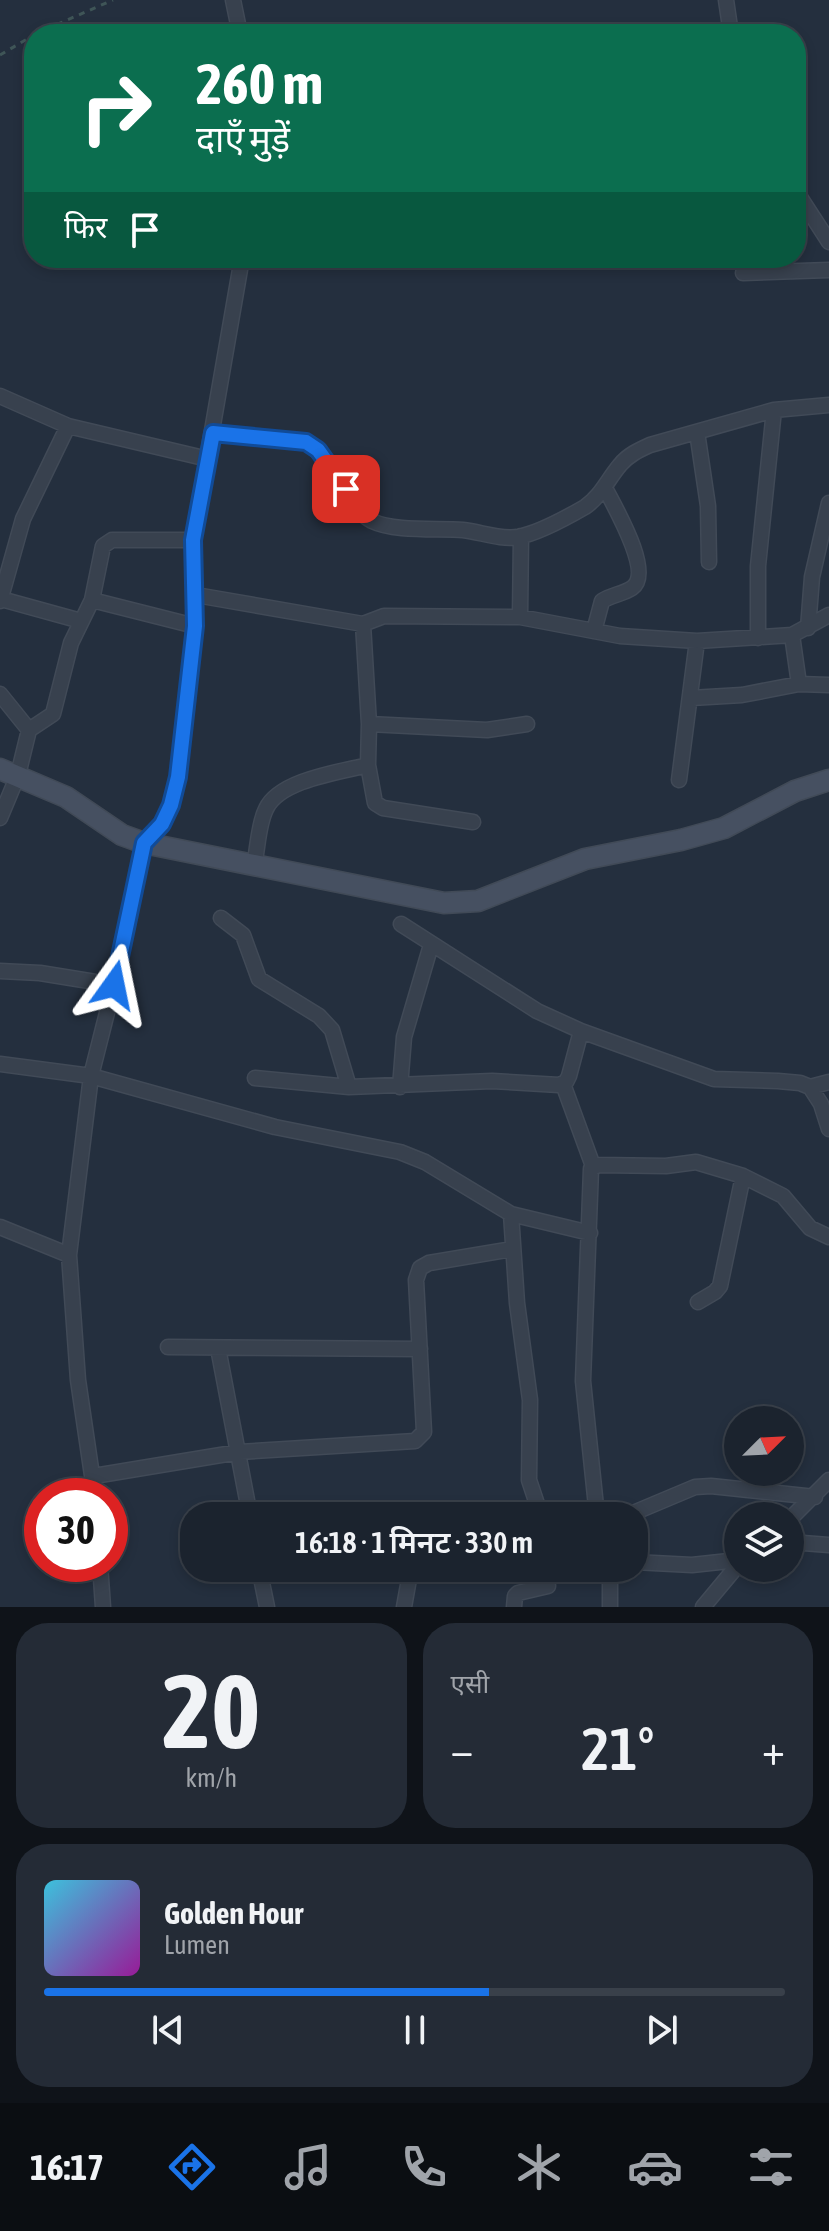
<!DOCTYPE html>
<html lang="hi">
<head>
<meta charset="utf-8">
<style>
  :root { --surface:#1b232e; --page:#242b36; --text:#f1f3f6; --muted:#a0a4aa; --line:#39404a; --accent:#1a73e8 }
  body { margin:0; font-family:"Asap Condensed","Noto Sans Devanagari",sans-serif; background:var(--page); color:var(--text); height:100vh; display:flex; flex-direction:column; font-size:30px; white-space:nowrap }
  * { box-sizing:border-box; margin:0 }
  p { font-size:26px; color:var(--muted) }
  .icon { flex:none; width:44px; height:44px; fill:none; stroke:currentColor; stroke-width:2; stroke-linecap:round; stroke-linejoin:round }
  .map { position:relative; height:1607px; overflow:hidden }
  .sheet { display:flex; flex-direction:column; gap:16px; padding:16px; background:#0f1319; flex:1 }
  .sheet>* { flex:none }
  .hud { position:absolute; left:24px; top:24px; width:782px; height:244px; border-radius:32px; box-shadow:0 4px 12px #0003,0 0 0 2px var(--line); background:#0b6e4f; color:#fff; overflow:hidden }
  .needle { width:52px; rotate:66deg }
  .tools { position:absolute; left:724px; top:1406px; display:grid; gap:16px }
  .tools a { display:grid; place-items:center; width:80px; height:80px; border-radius:50%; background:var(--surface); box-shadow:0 4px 12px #0003,0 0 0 2px var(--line); font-size:40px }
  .speed { position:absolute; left:24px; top:1478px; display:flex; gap:16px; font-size:40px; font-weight:700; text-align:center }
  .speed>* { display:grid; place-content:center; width:104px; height:104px; border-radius:50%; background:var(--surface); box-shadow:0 4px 12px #0003,0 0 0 2px var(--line); line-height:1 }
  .speed .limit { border:12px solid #d22; background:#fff; color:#111 }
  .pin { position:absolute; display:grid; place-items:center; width:68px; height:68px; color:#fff; margin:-34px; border-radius:16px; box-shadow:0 4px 12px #0006 }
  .me { position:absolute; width:88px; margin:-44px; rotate:12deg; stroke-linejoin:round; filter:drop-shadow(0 0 6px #0008) }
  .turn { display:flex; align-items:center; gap:28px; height:168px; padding:0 40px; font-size:36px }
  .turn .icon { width:104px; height:104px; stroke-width:2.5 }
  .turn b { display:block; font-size:56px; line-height:68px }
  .then { display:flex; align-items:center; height:76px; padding:0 40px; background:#0003; gap:16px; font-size:30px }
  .big { font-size:60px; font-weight:600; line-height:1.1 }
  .sheet .tile { flex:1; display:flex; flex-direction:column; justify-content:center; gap:12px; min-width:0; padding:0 28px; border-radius:32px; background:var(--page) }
  .sheet .dial { align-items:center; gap:0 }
  .dial b { font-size:104px; line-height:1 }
  .song { display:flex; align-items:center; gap:24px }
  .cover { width:96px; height:96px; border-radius:12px; background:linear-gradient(135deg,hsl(190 70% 55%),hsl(300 70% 35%)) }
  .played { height:8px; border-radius:4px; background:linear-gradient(90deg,var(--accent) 60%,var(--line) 60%) }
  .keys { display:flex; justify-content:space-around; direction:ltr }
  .heat { display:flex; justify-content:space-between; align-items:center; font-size:44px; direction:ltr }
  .sheet .tiles { flex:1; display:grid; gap:16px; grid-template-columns:1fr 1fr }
  .tile:last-child { grid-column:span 2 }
  .trip { position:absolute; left:180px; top:1502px; width:468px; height:80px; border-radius:32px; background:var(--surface); box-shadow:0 4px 12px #0003,0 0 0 2px var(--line); font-weight:600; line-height:80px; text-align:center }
  .dock { display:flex; height:128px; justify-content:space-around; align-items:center; background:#0b0e12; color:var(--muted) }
  .dock .icon { width:56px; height:56px }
  .dock .selected { color:var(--accent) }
  .dock b { font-size:36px; color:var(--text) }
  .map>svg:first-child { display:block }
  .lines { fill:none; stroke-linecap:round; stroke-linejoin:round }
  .street-casing { stroke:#414a57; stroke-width:17 }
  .secondary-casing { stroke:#414a57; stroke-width:23 }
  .path { stroke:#3f5557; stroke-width:3; stroke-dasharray:6 6; stroke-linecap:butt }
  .street { stroke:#38414e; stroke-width:14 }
  .secondary { stroke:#465061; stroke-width:20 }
  .route-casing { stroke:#114b97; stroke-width:20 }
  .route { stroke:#1a73e8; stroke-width:14 }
</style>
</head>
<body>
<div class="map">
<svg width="829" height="1607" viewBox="0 0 829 1607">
  <rect width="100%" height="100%" fill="#242f3e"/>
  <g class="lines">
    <g class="street-casing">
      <path id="street" d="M233,0L240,34
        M726,0L731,34
        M796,191L829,242
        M743,273L829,270
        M0,396L68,426L208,459
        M697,432L708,506L709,562
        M213,433L306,442C335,461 346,507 372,521C394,532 438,528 463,530C481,532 500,540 518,537C539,533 566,518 585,507C601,496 608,479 620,465C628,455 639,450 650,445L774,410L829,405
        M196,595L363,624L384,616L520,617L620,636L697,641L792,635L829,615
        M1,599L81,621
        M92,600L195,626
        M0,601L23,519L68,426
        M520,617L521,536
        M363,624L369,724L368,765L375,803L383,808L473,822
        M808,628L812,577L829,503
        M594,631L602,601C611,595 623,594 632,588C654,573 614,506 605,488
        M792,635L799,684
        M758,638V566L774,410
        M0,694L29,730
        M691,698L742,695L799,684L829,685
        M369,724L487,730L527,724
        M679,780L697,641
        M0,818L18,775L29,730L53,714L71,643L92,600L103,546L112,540H193
        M254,865C258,848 258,825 266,809C279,780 340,772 368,765
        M221,918L243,935L259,979L319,1016L332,1030L349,1087
        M401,924L537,1011L581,1031L714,1079L778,1081L800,1083L810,1087L821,1104L829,1129
        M0,971L40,973L114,985
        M0,1064L91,1076L275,1127L400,1152L425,1162L511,1214L590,1233
        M255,1078L349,1087L492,1081L559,1085L566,1082L569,1076L581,1031
        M563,1084L593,1166
        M400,1087L404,1037L431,945
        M810,1087L829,1082
        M511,1214L517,1303L530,1400L529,1480L541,1516
        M0,1227L69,1255
        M698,1302L715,1292L720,1286L743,1176
        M168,1347L420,1349
        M218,1348L250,1516
        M94,1476L239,1452L415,1441L424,1432L416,1280L420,1268L429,1263L512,1249
        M95,1496L78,1380L69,1255L91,1076L114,985L144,843L162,824L171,805L178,777L195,626L193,540L242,258
        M597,1516L583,1381L591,1169L598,1165L666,1166L696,1162L743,1176L783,1196L810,1228L829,1237
        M626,1516L695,1487L711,1486L815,1497
        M790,1519L829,1480
        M790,1542L829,1545
        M634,1562L692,1565L738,1560
        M100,1564L103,1607
        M259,1568L267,1607
        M610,1568V1607
        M404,1607L411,1568
        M514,1607L515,1596L518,1593L548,1586
        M703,1607L738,1565"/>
    </g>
    <g class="secondary-casing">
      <path id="secondary" d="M0,769L66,797L122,835L144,843L444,903L478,901L585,859L681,840L724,828L795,791L829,780"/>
    </g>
    <path class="path" d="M35,34L113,0
      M0,55L34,35"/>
    <use href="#street" class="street"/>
    <use href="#secondary" class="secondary"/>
  </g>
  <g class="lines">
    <g class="route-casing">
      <path id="route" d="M114,985L144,843L162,824L171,805L178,777L195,626L193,540L213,433L306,442L318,450L346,489"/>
    </g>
    <use href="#route" class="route"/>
  </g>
</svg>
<div class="tools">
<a><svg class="needle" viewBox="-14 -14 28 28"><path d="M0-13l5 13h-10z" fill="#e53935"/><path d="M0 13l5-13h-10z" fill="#a0a4aa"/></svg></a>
<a><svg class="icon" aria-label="layers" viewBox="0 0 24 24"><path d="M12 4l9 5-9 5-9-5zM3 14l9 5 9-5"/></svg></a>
</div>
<div class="speed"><div class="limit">30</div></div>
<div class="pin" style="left:346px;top:489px;background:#d93025"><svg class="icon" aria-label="arrive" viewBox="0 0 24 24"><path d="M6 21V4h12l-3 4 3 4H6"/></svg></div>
<svg class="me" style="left:114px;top:985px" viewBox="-20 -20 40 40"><path d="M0-17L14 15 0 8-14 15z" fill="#1a73e8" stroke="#fff" stroke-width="4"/></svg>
<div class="trip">16:18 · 1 मिनट · 330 m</div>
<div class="hud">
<div class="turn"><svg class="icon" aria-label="right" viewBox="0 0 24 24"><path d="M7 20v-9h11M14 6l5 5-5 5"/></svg><div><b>260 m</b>दाएँ मुड़ें</div></div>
<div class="then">फिर<svg class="icon" aria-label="arrive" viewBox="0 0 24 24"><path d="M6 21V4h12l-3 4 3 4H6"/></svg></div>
</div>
</div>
<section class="sheet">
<div class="tiles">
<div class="tile dial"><b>20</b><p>km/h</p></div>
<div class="tile"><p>एसी</p>
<div class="heat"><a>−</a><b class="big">21°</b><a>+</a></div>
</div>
<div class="tile">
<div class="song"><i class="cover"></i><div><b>Golden Hour</b><p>Lumen</p></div></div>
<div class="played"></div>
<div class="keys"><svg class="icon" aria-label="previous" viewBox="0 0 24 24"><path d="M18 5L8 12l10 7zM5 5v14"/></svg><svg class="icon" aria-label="pause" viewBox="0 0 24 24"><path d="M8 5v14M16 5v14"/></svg><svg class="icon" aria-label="next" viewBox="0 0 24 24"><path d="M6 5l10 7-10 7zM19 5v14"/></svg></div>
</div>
</div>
</section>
<nav class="dock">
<b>16:17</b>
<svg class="icon selected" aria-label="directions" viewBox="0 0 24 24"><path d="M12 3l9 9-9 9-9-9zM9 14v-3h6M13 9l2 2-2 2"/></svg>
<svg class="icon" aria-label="music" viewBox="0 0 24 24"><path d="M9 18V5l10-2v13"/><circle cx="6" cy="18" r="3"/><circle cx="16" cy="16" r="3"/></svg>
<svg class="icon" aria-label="phone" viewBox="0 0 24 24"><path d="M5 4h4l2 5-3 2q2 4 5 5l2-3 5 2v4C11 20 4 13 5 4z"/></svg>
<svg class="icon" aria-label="climate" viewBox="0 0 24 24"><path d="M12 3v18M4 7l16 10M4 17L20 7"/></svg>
<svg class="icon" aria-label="car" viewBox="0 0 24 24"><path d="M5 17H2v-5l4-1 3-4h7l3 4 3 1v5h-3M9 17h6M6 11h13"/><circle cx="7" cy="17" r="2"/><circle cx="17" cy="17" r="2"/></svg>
<svg class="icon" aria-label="filters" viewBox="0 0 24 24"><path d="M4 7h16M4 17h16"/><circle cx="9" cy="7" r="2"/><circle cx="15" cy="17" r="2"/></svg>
</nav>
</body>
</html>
